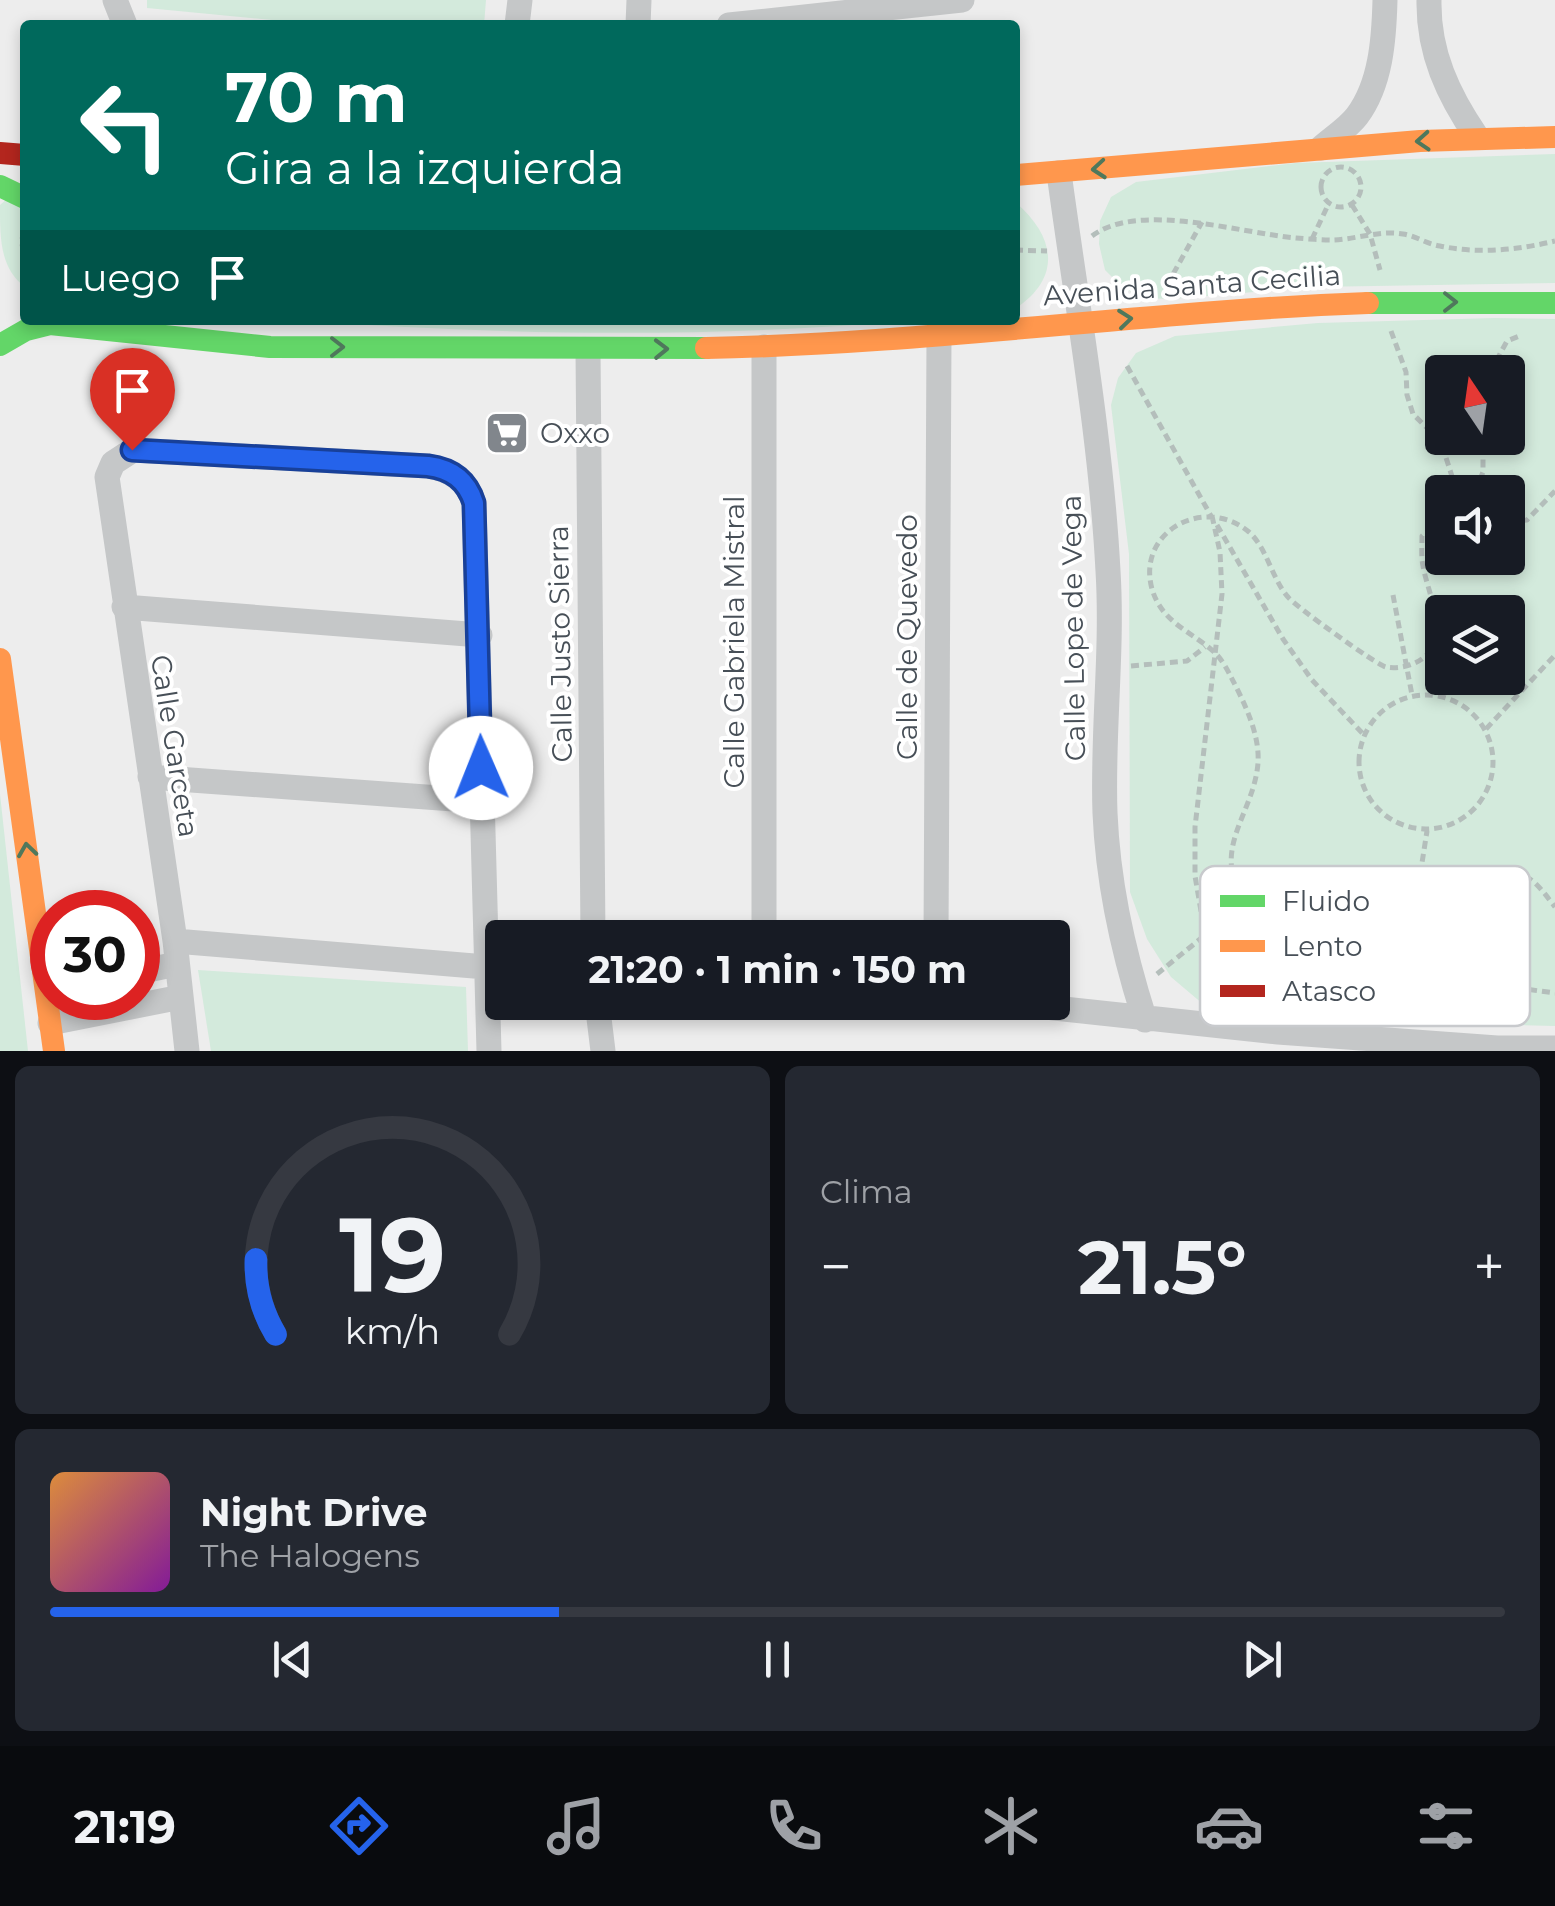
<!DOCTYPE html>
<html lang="es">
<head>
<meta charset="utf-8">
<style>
  :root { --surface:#171b24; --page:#242831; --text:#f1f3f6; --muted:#9ea1a6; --line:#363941; --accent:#2563eb }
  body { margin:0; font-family:Montserrat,sans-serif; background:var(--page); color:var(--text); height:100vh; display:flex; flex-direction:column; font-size:38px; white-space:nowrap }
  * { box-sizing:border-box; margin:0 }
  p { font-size:32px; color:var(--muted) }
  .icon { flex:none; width:55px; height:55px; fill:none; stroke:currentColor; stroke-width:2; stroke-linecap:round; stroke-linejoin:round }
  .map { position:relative; height:1051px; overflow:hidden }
  .sheet { display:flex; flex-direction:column; gap:15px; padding:15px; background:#0d0f14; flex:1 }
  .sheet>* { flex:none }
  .banner { position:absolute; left:20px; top:20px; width:1000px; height:305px; border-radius:10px; box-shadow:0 5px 15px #0003; background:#00695c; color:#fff; overflow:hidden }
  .needle { width:65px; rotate:347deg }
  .buttons { position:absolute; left:1425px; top:355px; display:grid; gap:20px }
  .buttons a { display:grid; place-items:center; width:100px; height:100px; border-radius:10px; background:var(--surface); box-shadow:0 5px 15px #0003; font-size:50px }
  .speed { position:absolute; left:30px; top:890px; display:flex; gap:20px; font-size:50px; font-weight:700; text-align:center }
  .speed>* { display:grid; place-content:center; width:130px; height:130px; border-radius:50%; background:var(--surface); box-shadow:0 5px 15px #0003; line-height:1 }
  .speed .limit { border:15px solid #d22; background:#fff; color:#111 }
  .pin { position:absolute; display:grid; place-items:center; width:85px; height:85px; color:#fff; margin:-102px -42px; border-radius:50% 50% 50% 0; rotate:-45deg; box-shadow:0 0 10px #0007 }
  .pin .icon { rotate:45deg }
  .me { position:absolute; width:110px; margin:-55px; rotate:359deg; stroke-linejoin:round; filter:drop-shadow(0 0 8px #0008) }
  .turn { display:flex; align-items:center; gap:35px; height:210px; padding:0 40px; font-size:45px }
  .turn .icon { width:130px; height:130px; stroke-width:2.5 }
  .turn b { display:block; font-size:70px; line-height:85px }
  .then { display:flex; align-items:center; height:95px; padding:0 40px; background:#0003; gap:20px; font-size:38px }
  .big { font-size:75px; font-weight:700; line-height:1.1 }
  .sheet .tile { flex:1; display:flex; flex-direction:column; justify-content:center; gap:15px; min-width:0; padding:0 35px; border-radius:15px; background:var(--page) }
  .sheet .dial { align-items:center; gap:0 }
  .dial svg { height:260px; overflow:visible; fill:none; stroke:var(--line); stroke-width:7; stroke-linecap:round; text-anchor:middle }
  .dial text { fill:var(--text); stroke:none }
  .song { display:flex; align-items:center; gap:30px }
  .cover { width:120px; height:120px; border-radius:15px; background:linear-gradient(135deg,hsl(30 70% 55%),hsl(290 70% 35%)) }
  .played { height:10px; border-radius:5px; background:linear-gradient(90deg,var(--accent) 35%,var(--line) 35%) }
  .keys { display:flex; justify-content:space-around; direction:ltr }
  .heat { display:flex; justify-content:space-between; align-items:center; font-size:55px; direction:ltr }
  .sheet .tiles { flex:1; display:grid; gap:15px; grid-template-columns:1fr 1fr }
  .tile:last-child { grid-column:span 2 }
  .trip { position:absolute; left:485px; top:920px; width:585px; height:100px; border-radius:10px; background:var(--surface); box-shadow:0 5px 15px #0003; font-weight:700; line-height:100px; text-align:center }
  .tabs { display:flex; height:160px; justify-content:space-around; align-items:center; background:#090b0e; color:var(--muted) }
  .tabs .icon { width:70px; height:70px }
  .tabs .current { color:var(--accent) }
  .tabs b { font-size:45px; color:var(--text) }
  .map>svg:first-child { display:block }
  .green { fill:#d3eadc; fill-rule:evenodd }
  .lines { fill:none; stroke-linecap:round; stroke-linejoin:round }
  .path { stroke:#b4bebb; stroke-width:5; stroke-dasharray:8 5; stroke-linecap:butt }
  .street { stroke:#c5c7c8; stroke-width:25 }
  .fast { stroke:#63d668; stroke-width:22 }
  .slow { stroke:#ff974d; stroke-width:22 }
  .jam { stroke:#b3261e; stroke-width:22 }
  .oneway { stroke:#4f785c }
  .route-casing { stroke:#184099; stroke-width:25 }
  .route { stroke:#2563eb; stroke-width:18 }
  .labels { text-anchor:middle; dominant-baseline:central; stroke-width:8; stroke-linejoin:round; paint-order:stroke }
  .street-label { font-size:28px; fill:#474f57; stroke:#fff }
  .poi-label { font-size:28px; fill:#474f57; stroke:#fff; text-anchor:start }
  .key { fill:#fff; stroke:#c8cacd; stroke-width:2.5 }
  .key-label { font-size:28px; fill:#474f57 }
</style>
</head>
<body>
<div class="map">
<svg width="1555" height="1051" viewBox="0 0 1555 1051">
  <rect width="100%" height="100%" fill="#ededed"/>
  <path class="green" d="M147,0H486L484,25H324L147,8Z
    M1555,154V283L1314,287L1171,299L1144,298L1123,288L1105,270L1099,244L1100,221L1111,197L1136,182L1296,163Z
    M25,183V287C0,268 0,239 0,205Z
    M1015,202C1055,236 1063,277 1015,309Z
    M1494,318L1555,319V1026L1302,1019L1210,1010L1171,977L1147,939L1130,892L1129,554L1111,405L1118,378L1136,353L1175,336L1318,323ZM1442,372H1508V438H1442ZM1442,492H1508V558H1442ZM1442,612H1508V678H1442Z
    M291,320H915C707,339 499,335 291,320Z
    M0,794L28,1051H0Z
    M198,970L466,987L468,1051H211Z"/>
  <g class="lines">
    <path class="path" d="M1321 187a20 20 0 1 1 40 0a20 20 0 1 1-40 0Z
      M1352,205L1370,234L1380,270
      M25,232L21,241L25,255
      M1092,236C1138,201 1240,233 1296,238C1308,239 1322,240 1334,240C1357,239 1380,230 1403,234C1416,236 1427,244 1440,246C1478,254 1518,250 1555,241
      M1312,239L1329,203
      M1015,250L1047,251
      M1167,285L1202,222
      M1391,331L1406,372L1407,395L1413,414L1441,442L1457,492
      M1127,366L1211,516
      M1490,372L1507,341L1522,335
      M1475,492L1483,472V438
      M1212,516L1220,552L1222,594L1195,827V876L1201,911L1210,930L1224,946L1256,966L1295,977L1352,980L1411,974L1555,993
      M1442,518L1422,536C1422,546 1421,557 1423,566C1427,590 1445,625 1432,648C1424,663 1402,670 1386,667C1378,666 1295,606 1288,597C1272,579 1267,548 1249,532C1205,495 1136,531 1152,589C1162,623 1191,631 1214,652C1221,658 1227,669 1231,677C1244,702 1260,734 1258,763C1254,814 1210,849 1244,899C1250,907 1264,921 1273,923C1308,933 1350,903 1381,892C1413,881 1500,860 1530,879C1539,885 1548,898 1555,907
      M1508,522L1527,520L1555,491
      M1217,525L1283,639L1312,680L1364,735
      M1393,595L1412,695
      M1131,666L1187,661L1205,647
      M1359 762a67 67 0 1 1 134 0a67 67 0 1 1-134 0Z
      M1486,729L1555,655
      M1157,974L1267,885
      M1280,1011L1283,974
      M1408,1017L1419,882L1427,831"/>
    <path class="street" d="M115,0L125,25
      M1429,0C1428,52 1448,95 1477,137
      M517,25L520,0
      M638,25L639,0
      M729,25L962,0
      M1321,148C1332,138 1348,128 1357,116C1381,84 1384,39 1385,0
      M1059,173C1077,306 1101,438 1108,571C1113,652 1102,733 1105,813C1108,885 1123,952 1145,1020
      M588,350L593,938
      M124,607L480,635
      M150,777L481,801
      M764,938V347
      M936,938L939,337
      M175,941L486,967
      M138,972L177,964
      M597,1002L603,1051
      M999,1002L1278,1032L1497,1048H1555
      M50,1023L181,997
      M187,1051L175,941L107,477L113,463L133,450L428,466C451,470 467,480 474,503L489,1051"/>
    <path class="fast" d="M0,186L25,198
      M1368,303H1555
      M0,345L26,330L50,324L270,347L706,348"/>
    <path class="slow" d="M1015,175L1420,141L1555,137
      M706,348C927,344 1147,311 1368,303
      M0,659L54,1051"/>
    <path class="jam" d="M0,153L25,155"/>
  </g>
  <defs><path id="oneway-chevron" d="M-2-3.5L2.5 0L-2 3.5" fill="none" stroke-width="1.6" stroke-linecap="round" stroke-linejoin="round" transform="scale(2.5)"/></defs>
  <g class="oneway">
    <use href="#oneway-chevron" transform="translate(1423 141) rotate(176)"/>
    <use href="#oneway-chevron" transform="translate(1099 169) rotate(175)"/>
    <use href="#oneway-chevron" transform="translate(1450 302)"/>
    <use href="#oneway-chevron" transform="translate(1125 319) rotate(-6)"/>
    <use href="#oneway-chevron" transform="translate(337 347)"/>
    <use href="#oneway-chevron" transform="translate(661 349) rotate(-1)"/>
    <use href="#oneway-chevron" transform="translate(27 850) rotate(-98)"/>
  </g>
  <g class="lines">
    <g class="route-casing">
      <path id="route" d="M132,450L428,466C451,469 467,480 474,503L481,768"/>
    </g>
    <use href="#route" class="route"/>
  </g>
  <defs>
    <g id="supermarket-square" transform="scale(2.25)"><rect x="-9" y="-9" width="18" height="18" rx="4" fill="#81868c" stroke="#fff"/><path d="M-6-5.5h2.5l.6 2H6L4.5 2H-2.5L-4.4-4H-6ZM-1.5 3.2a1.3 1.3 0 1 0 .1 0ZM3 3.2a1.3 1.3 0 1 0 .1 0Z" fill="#fff"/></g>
  </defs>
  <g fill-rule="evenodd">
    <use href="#supermarket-square" x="507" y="433"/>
  </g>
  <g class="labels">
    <g class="street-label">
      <text transform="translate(1192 285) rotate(-4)">Avenida Santa Cecilia</text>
      <text transform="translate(1073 628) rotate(-91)">Calle Lope de Vega</text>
      <text transform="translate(907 637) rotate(-90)">Calle de Quevedo</text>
      <text transform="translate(734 642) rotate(-90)">Calle Gabriela Mistral</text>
      <text transform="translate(560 644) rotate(-91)">Calle Justo Sierra</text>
      <text transform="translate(175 746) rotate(81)">Calle Garceta</text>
    </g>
    <g class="poi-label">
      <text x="540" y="433">Oxxo</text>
    </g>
  </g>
  <rect x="1200" y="866" width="330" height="160" rx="15" class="key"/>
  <rect x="1220" y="895" width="45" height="12" fill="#63d668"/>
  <rect x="1220" y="940" width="45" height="12" fill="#ff974d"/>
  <rect x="1220" y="985" width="45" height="12" fill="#b3261e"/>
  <g class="key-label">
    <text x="1282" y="911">Fluido</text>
    <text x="1282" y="956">Lento</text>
    <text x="1282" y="1001">Atasco</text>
  </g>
</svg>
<div class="buttons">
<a><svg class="needle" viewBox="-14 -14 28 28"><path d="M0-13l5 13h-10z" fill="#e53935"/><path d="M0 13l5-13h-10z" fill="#9ea1a6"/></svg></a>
<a><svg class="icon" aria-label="sound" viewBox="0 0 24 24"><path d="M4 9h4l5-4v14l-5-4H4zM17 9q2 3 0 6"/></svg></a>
<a><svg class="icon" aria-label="layers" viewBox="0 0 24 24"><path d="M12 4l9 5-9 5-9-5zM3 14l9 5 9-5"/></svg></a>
</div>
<div class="speed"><div class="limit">30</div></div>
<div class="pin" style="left:132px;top:450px;background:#d93025"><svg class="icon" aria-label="arrive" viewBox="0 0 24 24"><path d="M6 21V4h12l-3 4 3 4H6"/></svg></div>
<svg class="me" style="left:481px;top:768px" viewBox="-20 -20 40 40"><circle r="19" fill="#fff"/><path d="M0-13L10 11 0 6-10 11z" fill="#2563eb"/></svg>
<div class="trip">21:20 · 1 min · 150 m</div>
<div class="banner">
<div class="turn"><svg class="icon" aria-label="left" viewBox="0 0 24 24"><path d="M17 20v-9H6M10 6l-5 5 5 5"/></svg><div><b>70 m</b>Gira a la izquierda</div></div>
<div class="then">Luego<svg class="icon" aria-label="arrive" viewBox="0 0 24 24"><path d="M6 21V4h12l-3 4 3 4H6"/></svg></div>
</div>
</div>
<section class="sheet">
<div class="tiles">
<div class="tile dial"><svg viewBox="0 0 100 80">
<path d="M14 69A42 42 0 1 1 86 69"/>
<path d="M14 69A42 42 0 0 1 8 46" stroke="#2563eb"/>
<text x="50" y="56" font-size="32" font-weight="700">19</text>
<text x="50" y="72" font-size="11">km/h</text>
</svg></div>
<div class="tile"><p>Clima</p>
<div class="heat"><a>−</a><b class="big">21.5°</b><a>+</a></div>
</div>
<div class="tile">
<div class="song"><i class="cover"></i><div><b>Night Drive</b><p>The Halogens</p></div></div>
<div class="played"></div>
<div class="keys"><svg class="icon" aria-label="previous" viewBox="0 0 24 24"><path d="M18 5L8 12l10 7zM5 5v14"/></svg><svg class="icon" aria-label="pause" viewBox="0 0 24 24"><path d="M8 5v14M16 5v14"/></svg><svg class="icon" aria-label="next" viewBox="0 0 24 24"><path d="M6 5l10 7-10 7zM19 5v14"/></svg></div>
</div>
</div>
</section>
<nav class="tabs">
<b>21:19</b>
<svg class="icon current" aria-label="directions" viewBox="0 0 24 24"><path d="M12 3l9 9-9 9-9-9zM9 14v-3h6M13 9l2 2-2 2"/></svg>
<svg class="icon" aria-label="music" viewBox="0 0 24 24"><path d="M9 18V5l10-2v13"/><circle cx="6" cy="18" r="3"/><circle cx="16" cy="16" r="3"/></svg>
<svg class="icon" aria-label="phone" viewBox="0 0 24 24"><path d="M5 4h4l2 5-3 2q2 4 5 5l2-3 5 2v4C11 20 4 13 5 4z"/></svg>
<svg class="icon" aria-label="climate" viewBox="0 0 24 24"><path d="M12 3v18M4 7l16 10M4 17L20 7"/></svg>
<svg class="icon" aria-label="car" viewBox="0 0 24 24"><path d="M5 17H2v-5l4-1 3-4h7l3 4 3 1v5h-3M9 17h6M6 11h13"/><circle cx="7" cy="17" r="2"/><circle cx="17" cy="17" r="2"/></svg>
<svg class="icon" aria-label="filters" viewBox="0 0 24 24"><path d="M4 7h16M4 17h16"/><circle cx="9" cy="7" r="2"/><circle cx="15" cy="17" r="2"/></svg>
</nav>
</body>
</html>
